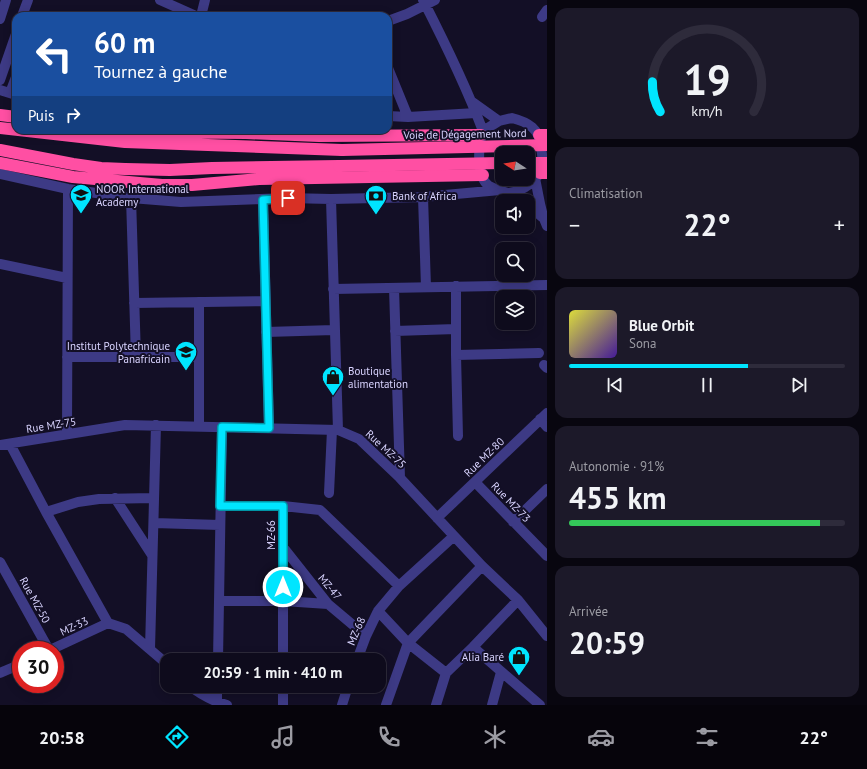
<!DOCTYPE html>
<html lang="fr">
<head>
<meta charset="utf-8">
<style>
  :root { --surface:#0e0b1c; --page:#1c1929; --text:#f1f3f6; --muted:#9b9ba3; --line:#2e2b3b; --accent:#00e5ff }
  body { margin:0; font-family:"PT Sans",sans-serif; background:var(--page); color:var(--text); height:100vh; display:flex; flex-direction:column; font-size:15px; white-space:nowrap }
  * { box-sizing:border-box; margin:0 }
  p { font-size:13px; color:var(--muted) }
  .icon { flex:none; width:22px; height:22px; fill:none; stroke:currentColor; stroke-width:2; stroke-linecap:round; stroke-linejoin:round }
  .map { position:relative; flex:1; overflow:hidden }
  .panel { display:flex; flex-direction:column; gap:8px; padding:8px; background:#08060f; width:320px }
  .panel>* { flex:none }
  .guide { position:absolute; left:12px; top:12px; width:380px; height:122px; border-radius:12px; box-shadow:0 2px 10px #0003,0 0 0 1px var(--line); background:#1a4fa0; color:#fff; overflow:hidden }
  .needle { width:26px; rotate:282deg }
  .tools { position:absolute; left:495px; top:146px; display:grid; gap:8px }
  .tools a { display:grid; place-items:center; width:40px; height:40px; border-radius:8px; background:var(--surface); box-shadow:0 2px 10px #0003,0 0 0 1px var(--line); font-size:20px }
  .speed { position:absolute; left:12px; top:641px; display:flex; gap:8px; font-size:20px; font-weight:700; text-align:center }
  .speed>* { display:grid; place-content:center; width:52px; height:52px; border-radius:50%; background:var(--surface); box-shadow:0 2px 10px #0003,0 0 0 1px var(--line); line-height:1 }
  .speed .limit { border:6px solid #d22; background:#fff; color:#111 }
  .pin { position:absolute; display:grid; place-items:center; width:34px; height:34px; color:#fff; margin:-17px; border-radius:8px; box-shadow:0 2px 6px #0006 }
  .me { position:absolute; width:44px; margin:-22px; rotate:0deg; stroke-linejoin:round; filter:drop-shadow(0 0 3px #0008) }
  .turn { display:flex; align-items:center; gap:14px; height:84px; padding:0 16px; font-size:18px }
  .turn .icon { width:52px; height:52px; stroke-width:2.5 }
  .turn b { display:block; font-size:28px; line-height:34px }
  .then { display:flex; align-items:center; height:38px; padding:0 16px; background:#0003; gap:8px; font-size:15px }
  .big { font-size:30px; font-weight:700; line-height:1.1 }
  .panel .card { flex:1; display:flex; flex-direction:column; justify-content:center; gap:6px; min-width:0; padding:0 14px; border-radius:12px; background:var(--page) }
  .panel .dial { align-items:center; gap:0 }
  .dial svg { height:104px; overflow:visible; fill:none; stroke:var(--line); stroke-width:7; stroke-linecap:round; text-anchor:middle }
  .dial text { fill:var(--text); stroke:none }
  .song { display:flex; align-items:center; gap:12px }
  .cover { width:48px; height:48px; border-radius:6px; background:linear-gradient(135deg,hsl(60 70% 55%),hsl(260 70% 35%)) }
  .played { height:4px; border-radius:2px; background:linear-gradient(90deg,var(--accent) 65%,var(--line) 65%) }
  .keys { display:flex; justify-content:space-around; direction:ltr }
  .heat { display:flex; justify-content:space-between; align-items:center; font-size:22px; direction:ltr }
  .charge { height:6px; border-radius:3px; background:linear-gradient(90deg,#34c759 91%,var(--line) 0) }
  .trip { position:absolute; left:160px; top:653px; width:226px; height:40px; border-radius:12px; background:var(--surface); box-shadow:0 2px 10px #0003,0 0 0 1px var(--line); font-weight:700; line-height:40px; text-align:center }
  .dock { display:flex; height:64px; justify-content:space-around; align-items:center; background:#06040b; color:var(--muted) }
  .dock .icon { width:28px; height:28px }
  .dock .active { color:var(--accent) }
  .dock b { font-size:18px; color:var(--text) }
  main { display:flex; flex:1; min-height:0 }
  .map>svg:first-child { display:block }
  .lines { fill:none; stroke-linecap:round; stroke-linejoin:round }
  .minor { stroke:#3d3a85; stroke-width:10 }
  .highway { stroke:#ff4fa3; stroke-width:12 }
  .highway-bridge { stroke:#ff4fa3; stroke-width:12 }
  .route-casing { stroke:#0095a6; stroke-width:10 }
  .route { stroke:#00e5ff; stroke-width:7 }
  .labels { text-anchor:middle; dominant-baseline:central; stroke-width:4; stroke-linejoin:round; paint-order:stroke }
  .street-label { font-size:11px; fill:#d9d4ff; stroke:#130f26 }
  .poi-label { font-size:11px; fill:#d9d4ff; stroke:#130f26; text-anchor:start }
</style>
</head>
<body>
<main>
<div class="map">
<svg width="547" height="705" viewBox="0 0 547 705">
  <rect width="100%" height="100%" fill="#130f26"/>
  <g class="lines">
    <path class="minor" d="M160,0L196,16
      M423,0C445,43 466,86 483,131
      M22,16L28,0
      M201,16L205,0
      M542,17L547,10
      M0,19L6,0
      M388,21L407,14L435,0
      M388,68L408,117
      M0,80L16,34
      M0,90L16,95
      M10,93L16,77
      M471,101L499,121
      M388,116L408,117L476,113
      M512,118C528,122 540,129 541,147C542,153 543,160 542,165C540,180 523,191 509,193C505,193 493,188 489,186C476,177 478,144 483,131L499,121Z
      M0,174L68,189L131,198L181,202L287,198L331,199L423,197L500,190
      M535,179C539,195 540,212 547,226
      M423,197L426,287
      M131,198L136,357
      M331,199L338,430
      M263,200L269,428
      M528,205L542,217
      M0,264L67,278
      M456,286V355L458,436
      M394,288L400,478
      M333,289L547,285
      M199,302V426
      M134,303L265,301
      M395,331L456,329
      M266,332L334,330
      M456,355L539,353
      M67,357H199
      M544,365L547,368
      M540,419L547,427
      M67,434L68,189
      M10,444L46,512L108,623L126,629L167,664
      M0,445L125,425L338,430L359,439L400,478L482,566L518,600L547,636
      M475,482L547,556
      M329,493L332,430
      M115,498L152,555
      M220,506H283L320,510L399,586
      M46,512L78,502L99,499L154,498
      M437,518L547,413
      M513,522L547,489
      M154,523L220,525
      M283,547L328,604L366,636
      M0,562L49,650
      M219,601H283L328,604
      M378,611L408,643L446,673
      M473,647L540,705
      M150,649L156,425
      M50,650L108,623
      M218,660L222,427
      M283,660V506
      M357,660L366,636L378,611L399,586L454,536
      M0,673L21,664
      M190,686C201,695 213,701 227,705
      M283,686V705
      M217,705V686
      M342,705L348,686
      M386,705L408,643L482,566
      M436,705L446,673L473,647L518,600
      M492,705L501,672"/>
    <path class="highway" d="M0,115L16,117
      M0,128L125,142L342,150
      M116,130L135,132L246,133L319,136L481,135
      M539,135H547
      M0,150L73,164L101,168L125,169L170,170L212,168L339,166
      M0,163L73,177L162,185H192L259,179L483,175
      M540,173H547"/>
    <path class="highway-bridge" d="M342,150L547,145
      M528,163H547
      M339,166L502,163"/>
  </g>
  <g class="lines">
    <g class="route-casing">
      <path id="route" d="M283,587V506H220L222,427L269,428L263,200L288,198"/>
    </g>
    <use href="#route" class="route"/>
  </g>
  <defs>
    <g id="school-pin" transform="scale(1.15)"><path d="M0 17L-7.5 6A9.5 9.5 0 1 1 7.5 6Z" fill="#00e5ff" stroke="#130f26"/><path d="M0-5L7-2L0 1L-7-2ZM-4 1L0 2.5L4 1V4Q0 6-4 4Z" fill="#111"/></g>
    <g id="bank-pin" transform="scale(1.15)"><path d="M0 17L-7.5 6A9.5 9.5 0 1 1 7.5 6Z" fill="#00e5ff" stroke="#130f26"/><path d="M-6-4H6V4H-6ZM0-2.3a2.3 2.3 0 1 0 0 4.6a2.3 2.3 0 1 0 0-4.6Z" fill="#111"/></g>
    <g id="university-pin" transform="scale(1.15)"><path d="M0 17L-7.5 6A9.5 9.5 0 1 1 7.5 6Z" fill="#00e5ff" stroke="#130f26"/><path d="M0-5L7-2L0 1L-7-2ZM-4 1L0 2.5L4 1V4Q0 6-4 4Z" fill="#111"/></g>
    <g id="shop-pin" transform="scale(1.15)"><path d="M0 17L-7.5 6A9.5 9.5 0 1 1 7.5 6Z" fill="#00e5ff" stroke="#130f26"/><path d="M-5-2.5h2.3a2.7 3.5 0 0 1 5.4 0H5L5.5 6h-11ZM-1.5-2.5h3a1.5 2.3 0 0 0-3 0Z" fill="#111"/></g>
  </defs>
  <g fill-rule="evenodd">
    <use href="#school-pin" x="81" y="195"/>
    <use href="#bank-pin" x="376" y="196"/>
    <use href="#university-pin" x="186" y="352"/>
    <use href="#shop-pin" x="333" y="377"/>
    <use href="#shop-pin" x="519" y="657"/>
  </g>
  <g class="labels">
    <g class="street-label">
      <text transform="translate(465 134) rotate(-1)">Voie de Dégagement Nord</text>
      <text transform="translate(51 425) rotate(-9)">Rue MZ-75</text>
      <text transform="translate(386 449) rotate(43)">Rue MZ-75</text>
      <text transform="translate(484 457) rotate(-44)">Rue MZ-80</text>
      <text transform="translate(511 502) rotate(46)">Rue MZ-73</text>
      <text transform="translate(271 535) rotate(-90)">MZ-66</text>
      <text transform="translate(330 587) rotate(50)">MZ-47</text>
      <text transform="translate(35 600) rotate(61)">Rue MZ-50</text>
      <text transform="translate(74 626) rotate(-25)">MZ-33</text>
      <text transform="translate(356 631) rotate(-67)">MZ-68</text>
    </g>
    <g class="poi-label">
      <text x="96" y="189">NOOR International<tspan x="96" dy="13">Academy</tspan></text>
      <text x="392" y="196">Bank of Africa</text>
      <text x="170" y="346" text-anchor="end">Institut Polytechnique<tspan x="170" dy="13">Panafricain</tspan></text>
      <text x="348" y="371">Boutique<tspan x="348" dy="13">alimentation</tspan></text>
      <text x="504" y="657" text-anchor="end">Alia Baré</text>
    </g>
  </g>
</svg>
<div class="tools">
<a><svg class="needle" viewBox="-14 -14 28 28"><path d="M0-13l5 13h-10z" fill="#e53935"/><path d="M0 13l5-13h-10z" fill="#9b9ba3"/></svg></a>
<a><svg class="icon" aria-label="sound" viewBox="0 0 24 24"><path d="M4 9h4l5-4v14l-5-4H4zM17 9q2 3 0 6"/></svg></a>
<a><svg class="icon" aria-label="search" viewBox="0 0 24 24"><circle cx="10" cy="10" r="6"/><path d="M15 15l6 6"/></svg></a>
<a><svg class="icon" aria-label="layers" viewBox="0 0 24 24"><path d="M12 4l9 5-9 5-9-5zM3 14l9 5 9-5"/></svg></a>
</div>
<div class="speed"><div class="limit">30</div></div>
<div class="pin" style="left:288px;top:198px;background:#d93025"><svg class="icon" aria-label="arrive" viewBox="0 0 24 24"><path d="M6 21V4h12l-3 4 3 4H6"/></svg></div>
<svg class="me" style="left:283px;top:587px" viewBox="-20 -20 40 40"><circle r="17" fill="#00e5ff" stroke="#fff" stroke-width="3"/><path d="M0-11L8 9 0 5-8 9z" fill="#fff"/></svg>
<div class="trip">20:59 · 1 min · 410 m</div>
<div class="guide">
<div class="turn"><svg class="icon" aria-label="left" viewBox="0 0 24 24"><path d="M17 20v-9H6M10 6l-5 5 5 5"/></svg><div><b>60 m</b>Tournez à gauche</div></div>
<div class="then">Puis<svg class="icon" aria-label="right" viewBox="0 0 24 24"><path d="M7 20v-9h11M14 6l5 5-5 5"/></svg></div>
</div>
</div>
<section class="panel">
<div class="card dial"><svg viewBox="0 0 100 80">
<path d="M14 69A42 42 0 1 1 86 69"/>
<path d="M14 69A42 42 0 0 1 8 46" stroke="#00e5ff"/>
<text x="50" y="56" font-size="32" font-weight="700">19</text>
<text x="50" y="72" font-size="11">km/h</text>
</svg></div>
<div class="card"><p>Climatisation</p>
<div class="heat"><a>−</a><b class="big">22°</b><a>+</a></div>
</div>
<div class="card">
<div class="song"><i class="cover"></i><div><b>Blue Orbit</b><p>Sona</p></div></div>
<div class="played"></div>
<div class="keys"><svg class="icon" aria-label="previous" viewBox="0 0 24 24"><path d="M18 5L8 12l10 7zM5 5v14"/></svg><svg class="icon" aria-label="pause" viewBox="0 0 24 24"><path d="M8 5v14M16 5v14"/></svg><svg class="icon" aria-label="next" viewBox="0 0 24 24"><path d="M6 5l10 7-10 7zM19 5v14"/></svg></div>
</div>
<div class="card"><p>Autonomie · 91%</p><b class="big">455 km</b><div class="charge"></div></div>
<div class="card"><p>Arrivée</p><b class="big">20:59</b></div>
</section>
</main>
<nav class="dock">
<b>20:58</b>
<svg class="icon active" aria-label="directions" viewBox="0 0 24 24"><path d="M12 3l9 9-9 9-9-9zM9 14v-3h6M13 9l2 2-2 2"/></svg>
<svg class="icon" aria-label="music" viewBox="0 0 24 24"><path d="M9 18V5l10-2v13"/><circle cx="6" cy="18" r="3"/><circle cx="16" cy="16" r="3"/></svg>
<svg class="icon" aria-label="phone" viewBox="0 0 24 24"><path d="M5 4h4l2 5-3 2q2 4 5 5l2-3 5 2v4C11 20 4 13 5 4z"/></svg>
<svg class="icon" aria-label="climate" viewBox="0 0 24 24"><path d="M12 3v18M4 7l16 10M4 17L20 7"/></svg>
<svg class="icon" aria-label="car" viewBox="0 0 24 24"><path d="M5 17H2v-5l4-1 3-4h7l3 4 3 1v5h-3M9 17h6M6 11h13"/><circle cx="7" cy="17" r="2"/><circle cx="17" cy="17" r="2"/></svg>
<svg class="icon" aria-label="filters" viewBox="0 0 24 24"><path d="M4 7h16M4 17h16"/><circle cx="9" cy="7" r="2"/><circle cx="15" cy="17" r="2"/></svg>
<b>22°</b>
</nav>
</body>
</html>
